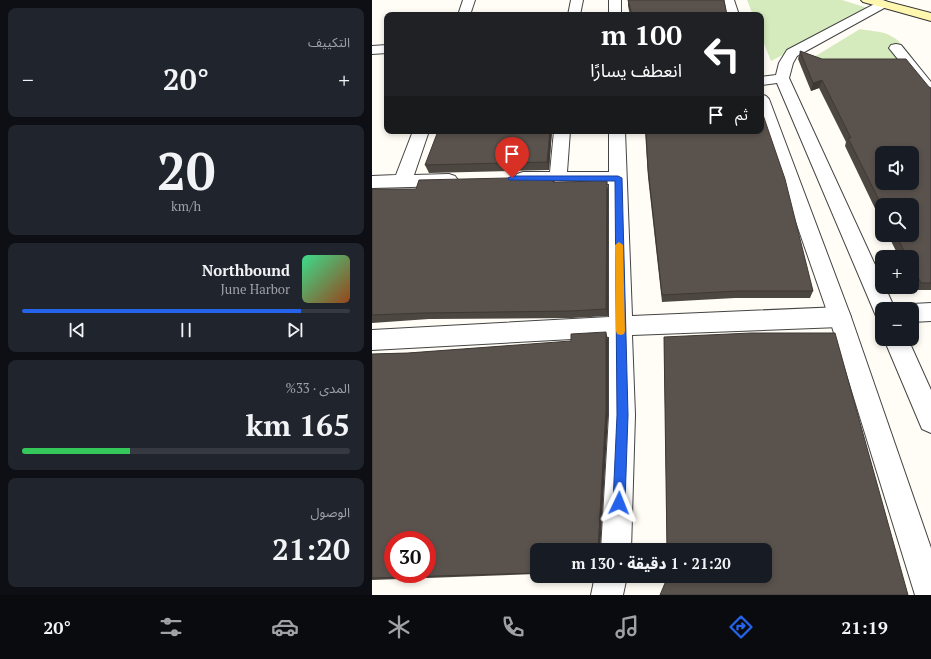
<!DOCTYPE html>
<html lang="ar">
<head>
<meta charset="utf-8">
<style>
  :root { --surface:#171b24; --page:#20242c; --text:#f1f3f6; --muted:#9ea1a6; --line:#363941; --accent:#2563eb }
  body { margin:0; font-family:"PT Serif","Noto Sans Arabic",serif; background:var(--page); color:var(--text); direction:rtl; height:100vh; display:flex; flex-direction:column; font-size:15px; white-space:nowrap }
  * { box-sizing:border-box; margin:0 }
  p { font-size:13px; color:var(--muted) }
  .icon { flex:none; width:22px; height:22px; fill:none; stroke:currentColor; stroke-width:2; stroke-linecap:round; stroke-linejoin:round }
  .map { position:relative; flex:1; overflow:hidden; direction:ltr }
  .sheet { display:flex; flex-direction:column; gap:8px; padding:8px; background:#0d0f14; width:372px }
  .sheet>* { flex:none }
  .banner { position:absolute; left:12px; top:12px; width:380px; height:122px; border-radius:8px; box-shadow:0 2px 6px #0003; direction:rtl; background:#202124; color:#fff; overflow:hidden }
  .buttons { position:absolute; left:503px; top:146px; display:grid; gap:8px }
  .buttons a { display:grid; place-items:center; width:44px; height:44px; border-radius:8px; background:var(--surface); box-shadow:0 2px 6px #0003; font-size:20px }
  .speed { position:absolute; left:12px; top:531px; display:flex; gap:8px; font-size:20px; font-weight:700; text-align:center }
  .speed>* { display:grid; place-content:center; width:52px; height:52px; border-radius:50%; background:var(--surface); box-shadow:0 2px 6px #0003; line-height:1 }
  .speed .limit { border:6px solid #d22; background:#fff; color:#111 }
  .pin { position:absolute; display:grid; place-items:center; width:34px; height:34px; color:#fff; margin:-41px -17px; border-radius:50% 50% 50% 0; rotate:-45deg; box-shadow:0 0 4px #0007 }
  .pin .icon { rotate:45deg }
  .me { position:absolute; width:44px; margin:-22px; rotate:2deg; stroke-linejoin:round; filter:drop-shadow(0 0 3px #0008) }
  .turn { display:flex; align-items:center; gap:14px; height:84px; padding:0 16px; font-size:18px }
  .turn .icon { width:52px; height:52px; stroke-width:2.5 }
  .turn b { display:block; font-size:28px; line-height:34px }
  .then { display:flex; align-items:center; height:38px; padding:0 16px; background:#0003; gap:8px; font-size:15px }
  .big { font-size:30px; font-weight:800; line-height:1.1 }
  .sheet .card { flex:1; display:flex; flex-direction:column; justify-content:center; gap:6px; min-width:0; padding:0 14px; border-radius:8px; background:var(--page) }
  .sheet .dial { align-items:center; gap:0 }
  .dial b { font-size:52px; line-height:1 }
  .song { display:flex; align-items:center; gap:12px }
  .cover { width:48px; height:48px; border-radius:6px; background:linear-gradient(135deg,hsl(150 70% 55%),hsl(20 70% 35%)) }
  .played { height:4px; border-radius:2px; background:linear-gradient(90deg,var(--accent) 85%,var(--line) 85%) }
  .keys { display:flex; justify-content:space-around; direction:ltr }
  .heat { display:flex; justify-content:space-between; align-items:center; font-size:22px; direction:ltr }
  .charge { height:6px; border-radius:3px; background:linear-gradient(90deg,#34c759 33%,var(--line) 0) }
  .trip { position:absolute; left:158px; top:543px; width:242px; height:40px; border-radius:8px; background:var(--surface); box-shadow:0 2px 6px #0003; font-weight:800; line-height:40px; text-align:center; direction:rtl }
  .tabs { display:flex; height:64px; justify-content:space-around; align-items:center; background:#090b0e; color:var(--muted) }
  .tabs .icon { width:28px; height:28px }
  .tabs .active { color:var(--accent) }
  .tabs b { font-size:18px; color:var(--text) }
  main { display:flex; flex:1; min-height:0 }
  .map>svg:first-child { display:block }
  .green { fill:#d5ebbd }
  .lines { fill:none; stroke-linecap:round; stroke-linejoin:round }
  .minor-casing { stroke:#444; stroke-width:2 }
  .tertiary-casing { stroke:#444; stroke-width:2 }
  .secondary-casing { stroke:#333; stroke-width:2 }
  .minor { fill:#fff; fill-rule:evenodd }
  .tertiary { fill:#fff; fill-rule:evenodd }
  .secondary { fill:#fff6b0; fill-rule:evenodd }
  .wall { fill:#4d4742 }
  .shaded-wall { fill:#3f3936 }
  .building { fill:#5a524d; stroke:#3f3936; fill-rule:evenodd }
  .route { fill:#2563eb; stroke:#184099 }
  .slow { fill:#f59e0b }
</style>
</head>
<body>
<main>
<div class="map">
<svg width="559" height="595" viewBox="0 0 559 595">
  <rect width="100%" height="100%" fill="#fffdf5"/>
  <path class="green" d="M375,0H470L499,9L399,61L389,36V15H381Z
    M488,29C497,31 511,31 519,36C528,40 543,58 545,67L437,60Z"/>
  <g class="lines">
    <g class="minor-casing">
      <path id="minor" d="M91,0H103L98,15H86Z
        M199,0H211L208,15H196Z
        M237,0H249V15H237Z
        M524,44L529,45L559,82V95L554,94L517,48L519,45Z
        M15,45V53L0,54V46Z
        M41,131H57L42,175L77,174L83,176L86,180L83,184L77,186L0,188V176L24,175Z
        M182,131H198L195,172H237V131H253L260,316L468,307L476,310L479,317L476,324L468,327L260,335L263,415L259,550H229L237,415V337L0,350V330L237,317V184H151L145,182L142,178L145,174L151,172H178Z
        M559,303V321L540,322V309H531L532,306L540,304Z
        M223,576H255L251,595H219Z"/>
    </g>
    <g class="tertiary-casing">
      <path id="tertiary" d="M350,0H362L367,15H355Z
        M510,0L514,1L516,4L514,7L425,56L421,63L417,78L510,280V287H513L523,309H510V318L504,316L501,309L405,83L389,85V77L404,75L407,63L415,50Z
        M389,94L394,96L397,99L479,317L559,548V595H543L457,317L389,121Z
        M512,339H536L559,390V433L550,429Z"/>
    </g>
    <g class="secondary-casing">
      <path id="secondary" d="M489,0H509L559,13V21L491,2Z"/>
    </g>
    <use href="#minor" class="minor"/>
    <use href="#tertiary" class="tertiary"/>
    <use href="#secondary" class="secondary"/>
  </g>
  <path class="wall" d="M256,0H352L355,15H258L256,6Z
    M428,51L450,59L559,88V290H543L540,285V257H527L516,235H540L510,205V223L473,146L474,142L447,88L439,91L426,59Z
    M180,131L177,170L57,173L53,165Z
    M273,131H389L441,291L438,298H363L290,302L276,177Z
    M181,177L183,182L236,189V316L200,318L57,319L0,323V189H44Z
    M292,337L536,595L295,578V576H393V550H295Z
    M236,339V415L228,550H165V574L0,580V354L36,353Z"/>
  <path class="shaded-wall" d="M450,80L447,88L439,91L441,83Z
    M178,131H180L177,170L175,162Z
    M235,181L236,189V316L234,309Z
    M234,332L236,339V415L228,550L226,548Z"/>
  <path class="building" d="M256,0H352L355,15H260Z
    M428,51L450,59H534L557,87L559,88V283H549L540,266V257H535L524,235H540V205H510V206L476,138H479L450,80L441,83ZM510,153H540V183H510Z
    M389,109L413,179L441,291H365L290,295L276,169L274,131H389Z
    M66,131H178L175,162L53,165Z
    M181,177V182L235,181L234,309L198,311L52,313L0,315V189H44L47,180Z
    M234,332V410L226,548L227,550H236H165V573L0,578V354L36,353L199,341V334ZM21,540H55V574H21Z
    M379,333H463L536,595H288L296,576H393V550H295L292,337Z"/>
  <path class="route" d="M140,176H246L250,178L256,415L253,503L251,507L247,509L243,507L241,503L245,415L243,181L137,180L136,178Z"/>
  <path class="slow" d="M247,242L251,245L253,331L252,334L249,335L245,334L244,331L243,245Z"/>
</svg>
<div class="buttons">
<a><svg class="icon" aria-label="sound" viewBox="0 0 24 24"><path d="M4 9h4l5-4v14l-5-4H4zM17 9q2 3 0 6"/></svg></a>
<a><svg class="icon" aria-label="search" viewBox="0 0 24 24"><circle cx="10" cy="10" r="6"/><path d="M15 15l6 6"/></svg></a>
<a>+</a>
<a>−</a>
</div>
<div class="speed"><div class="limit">30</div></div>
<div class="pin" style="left:140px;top:178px;background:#d93025"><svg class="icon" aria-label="arrive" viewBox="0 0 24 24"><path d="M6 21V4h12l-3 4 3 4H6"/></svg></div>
<svg class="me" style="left:247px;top:503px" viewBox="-20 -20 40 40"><path d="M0-17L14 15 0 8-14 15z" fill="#2563eb" stroke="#fff" stroke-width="4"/></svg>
<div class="trip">21:20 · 1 دقيقة · 130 m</div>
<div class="banner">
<div class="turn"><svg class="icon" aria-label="left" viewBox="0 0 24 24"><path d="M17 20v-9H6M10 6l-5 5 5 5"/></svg><div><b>100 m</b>انعطف يسارًا</div></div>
<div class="then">ثم<svg class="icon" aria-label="arrive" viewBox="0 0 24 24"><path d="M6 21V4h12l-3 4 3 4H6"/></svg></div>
</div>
</div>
<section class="sheet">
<div class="card"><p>التكييف</p>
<div class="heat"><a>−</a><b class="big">20°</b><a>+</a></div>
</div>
<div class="card dial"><b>20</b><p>km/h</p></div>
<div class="card">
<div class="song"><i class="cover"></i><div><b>Northbound</b><p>June Harbor</p></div></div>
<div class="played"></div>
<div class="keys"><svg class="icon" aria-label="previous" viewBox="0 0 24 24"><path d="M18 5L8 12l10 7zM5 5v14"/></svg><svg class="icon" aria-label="pause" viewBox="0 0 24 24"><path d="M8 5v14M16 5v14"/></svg><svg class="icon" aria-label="next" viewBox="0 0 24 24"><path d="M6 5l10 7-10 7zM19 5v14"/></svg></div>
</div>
<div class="card"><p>المدى · 33%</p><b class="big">165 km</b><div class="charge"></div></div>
<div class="card"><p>الوصول</p><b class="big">21:20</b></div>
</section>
</main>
<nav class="tabs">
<b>21:19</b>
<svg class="icon active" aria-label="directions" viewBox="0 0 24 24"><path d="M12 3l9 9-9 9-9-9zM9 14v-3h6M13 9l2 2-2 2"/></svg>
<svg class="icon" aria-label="music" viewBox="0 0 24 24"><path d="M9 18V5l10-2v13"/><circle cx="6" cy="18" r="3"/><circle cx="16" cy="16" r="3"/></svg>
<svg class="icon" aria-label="phone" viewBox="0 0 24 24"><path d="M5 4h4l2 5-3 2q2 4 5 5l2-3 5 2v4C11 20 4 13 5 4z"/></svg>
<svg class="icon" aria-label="climate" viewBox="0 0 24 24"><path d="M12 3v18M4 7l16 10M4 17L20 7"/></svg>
<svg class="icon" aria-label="car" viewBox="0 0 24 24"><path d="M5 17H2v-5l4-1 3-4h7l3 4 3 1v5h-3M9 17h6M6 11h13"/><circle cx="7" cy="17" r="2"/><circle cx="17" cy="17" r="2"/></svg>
<svg class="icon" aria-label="filters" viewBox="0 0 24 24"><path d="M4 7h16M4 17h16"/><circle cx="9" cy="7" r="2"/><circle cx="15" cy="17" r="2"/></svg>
<b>20°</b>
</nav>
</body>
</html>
